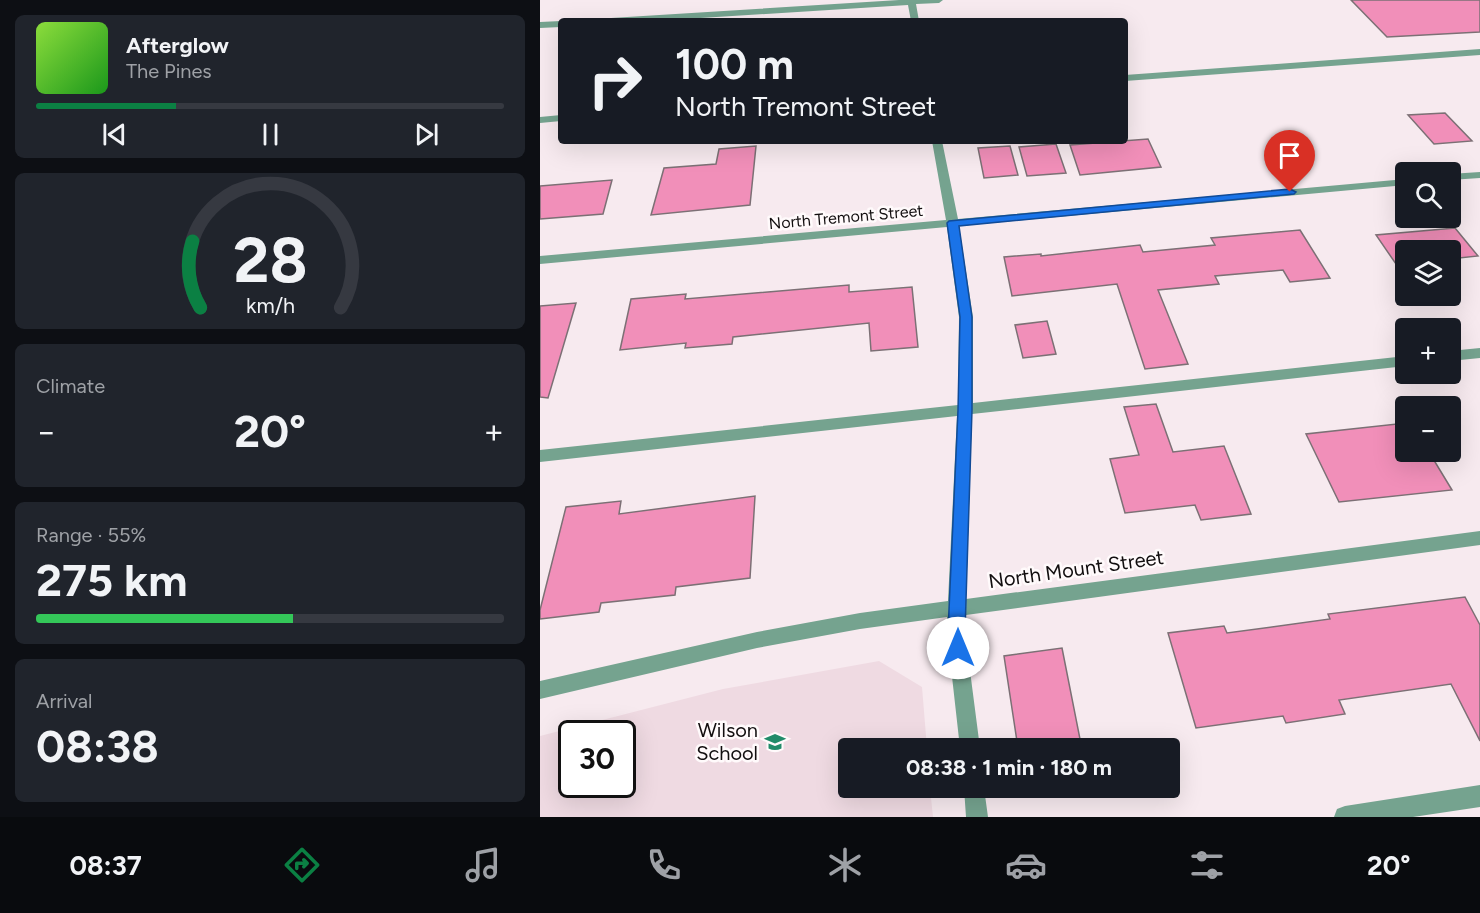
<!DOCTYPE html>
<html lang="en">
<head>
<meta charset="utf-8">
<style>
  :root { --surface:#171b24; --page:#20242c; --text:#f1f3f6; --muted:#9ea1a6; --line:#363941; --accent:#0b8043 }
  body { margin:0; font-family:Figtree,sans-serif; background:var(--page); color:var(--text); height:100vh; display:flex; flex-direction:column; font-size:22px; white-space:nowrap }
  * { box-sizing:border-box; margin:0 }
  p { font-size:20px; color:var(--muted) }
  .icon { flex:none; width:33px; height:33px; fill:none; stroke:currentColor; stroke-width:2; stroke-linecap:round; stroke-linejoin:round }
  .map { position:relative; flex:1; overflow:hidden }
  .panel { display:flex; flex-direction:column; gap:15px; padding:15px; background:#0d0f14; width:540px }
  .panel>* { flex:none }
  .guide { position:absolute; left:18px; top:18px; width:570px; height:126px; border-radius:6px; box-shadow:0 6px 24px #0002; background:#171b24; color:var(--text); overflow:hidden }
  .tools { position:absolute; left:855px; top:162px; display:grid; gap:12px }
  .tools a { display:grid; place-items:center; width:66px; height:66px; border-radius:6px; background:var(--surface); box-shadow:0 6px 24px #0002; font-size:30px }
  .speed { position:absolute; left:18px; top:720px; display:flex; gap:12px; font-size:30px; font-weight:700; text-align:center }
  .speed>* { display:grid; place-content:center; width:78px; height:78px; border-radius:50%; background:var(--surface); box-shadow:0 6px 24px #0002; line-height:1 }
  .speed .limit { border:3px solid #111; border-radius:9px; background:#fff; color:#111 }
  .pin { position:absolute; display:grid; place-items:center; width:51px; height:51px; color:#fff; margin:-62px -26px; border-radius:50% 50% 50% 0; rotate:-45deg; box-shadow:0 0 6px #0007 }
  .pin .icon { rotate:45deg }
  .me { position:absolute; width:66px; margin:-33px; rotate:0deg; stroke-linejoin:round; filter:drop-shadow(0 0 4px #0008) }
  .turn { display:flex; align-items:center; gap:21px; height:126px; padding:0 18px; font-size:27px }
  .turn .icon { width:78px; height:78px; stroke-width:2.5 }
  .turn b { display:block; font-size:42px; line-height:51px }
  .big { font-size:45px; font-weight:700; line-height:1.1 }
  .panel .card { flex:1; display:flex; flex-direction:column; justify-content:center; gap:9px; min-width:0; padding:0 21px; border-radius:9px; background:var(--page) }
  .panel .dial { align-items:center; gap:0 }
  .dial svg { height:156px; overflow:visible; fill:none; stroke:var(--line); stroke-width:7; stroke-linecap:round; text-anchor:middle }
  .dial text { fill:var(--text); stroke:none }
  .song { display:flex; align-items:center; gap:18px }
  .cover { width:72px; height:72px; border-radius:9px; background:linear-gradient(135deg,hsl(90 70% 55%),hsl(120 70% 35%)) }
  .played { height:6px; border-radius:3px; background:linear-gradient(90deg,var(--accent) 30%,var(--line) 30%) }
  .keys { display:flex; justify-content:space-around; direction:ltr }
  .heat { display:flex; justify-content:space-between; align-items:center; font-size:33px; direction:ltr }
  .charge { height:9px; border-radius:4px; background:linear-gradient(90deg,#34c759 55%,var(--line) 0) }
  .trip { position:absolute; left:298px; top:738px; width:342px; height:60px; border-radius:6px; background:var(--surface); box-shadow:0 6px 24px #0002; font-weight:700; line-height:60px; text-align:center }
  .tabs { display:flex; height:96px; justify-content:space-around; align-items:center; background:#090b0e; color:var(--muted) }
  .tabs .icon { width:42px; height:42px }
  .tabs .active { color:var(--accent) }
  .tabs b { font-size:27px; color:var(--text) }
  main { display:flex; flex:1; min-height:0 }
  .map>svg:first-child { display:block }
  .built { fill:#efdae2; fill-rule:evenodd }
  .building { fill:#f18fb9; stroke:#7c7075; stroke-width:1.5 }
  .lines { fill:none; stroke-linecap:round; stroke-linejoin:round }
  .minor { fill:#75a38f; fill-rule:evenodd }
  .route { fill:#1a73e8; stroke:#114b97; stroke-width:1.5 }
  .labels { text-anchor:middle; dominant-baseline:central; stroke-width:5; stroke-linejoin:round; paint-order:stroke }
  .street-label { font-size:16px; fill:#120e0f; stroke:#fffafb }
  .near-street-label { font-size:20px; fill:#120e0f; stroke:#fffafb }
  .near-poi-label { font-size:20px; fill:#120e0f; stroke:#fffafb; text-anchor:end }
</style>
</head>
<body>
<main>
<section class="panel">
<div class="card">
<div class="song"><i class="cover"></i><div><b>Afterglow</b><p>The Pines</p></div></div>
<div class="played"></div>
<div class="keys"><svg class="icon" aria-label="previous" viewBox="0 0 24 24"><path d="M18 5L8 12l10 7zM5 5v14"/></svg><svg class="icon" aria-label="pause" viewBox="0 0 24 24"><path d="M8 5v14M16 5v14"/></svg><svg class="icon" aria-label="next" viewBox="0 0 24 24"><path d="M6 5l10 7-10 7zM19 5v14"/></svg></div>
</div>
<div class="card dial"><svg viewBox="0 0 100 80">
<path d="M14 69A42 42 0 1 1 86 69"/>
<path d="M14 69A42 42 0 0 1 10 35" stroke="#0b8043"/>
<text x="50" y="56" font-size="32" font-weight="700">28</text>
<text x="50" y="72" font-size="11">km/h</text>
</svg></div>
<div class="card"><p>Climate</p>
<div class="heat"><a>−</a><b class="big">20°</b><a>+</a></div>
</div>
<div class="card"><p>Range · 55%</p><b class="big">275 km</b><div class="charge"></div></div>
<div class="card"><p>Arrival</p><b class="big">08:38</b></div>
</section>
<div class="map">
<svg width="940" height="817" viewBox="0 0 940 817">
  <rect width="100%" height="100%" fill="#f7eaef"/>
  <path class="built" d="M339,661L382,687L387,748H309V788H390L393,817H0V736L183,689ZM32,734H82V784H32Z"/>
  <path class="building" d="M811,0H940V32L847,37Z
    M905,113L932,141L894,144L868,115Z
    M608,139L621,167L540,175L530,145Z
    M516,144L526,173L487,176L479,147Z
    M216,146L210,205L111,215L124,168L176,164L179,149Z
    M470,146L478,175L444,178L438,148Z
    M72,180L63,214L0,219V186Z
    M915,228L938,256L910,259V250H866V263L856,264L836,235Z
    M760,230L790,278L750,282L743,270L675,276L679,284L618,290L648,364L605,369L577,284L472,296L464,257L501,254V256L600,245L603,252L675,245L671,238Z
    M309,285V292L372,287L378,347L331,351L329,323L193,337L192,344L145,348L146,343L80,350L91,299L146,294L145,299Z
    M36,303L8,398L0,397V306Z
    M507,321L516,354L483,358L475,325Z
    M616,404L633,452L684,446L711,514L661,520L655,505L585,513L570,459L599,455L584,407Z
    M866,423V452H889L912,490L799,502L766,434Z
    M215,496L210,578L136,587L135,595L61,603L59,612L0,619V610L26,507L81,501L79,514Z
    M925,597L940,625V741L911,684L799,700L805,714L746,723L743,716L656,728L628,633L684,626L687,633L790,619L788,614Z
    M522,648L541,744L513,748H478L464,656Z"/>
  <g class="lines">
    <path class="minor" d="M359,0H403L399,3L376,4L379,21H371L368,5L113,21H67L71,18Z
      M21,21V27L0,28V22Z
      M940,49V55L585,81V75Z
      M21,115V121L0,123V117Z
      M392,141H402L418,219L866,179V185L419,226L433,317V403L866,356V366L432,414L426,599L940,531V545L426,615L425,632L440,748H420L407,632V617L320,629L217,648L0,699V681L217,632L320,613L408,601L417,416L0,462V450L418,405L419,317L407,227L0,264V256L406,220Z
      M940,172V178L910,180V174Z
      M940,348V358L910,361V351Z
      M940,785V807L873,817H794L797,809L805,806Z
      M424,788H444L448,817H426Z"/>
  </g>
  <path class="route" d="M750,189L756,192L754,194L419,226L432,317V410L425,632L427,648L424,653L418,656L412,653L408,632L418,410L420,317L407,223L409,221Z"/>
  <defs>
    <g id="school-bare" transform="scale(1.62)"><path d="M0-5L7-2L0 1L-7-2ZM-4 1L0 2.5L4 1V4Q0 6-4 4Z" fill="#218b69" stroke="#fffafb" stroke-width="2.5" paint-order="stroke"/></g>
  </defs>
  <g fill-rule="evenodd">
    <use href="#school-bare" x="235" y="742"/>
  </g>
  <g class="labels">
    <g class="street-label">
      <text transform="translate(306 217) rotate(-5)">North Tremont Street</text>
    </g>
    <g class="near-street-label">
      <text transform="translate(536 569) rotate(-8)">North Mount Street</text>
    </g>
    <g class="near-poi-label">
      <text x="218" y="730">Wilson<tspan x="218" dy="23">School</tspan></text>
    </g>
  </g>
</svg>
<div class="tools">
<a><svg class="icon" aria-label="search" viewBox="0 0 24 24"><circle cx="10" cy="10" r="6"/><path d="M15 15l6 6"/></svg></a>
<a><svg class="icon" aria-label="layers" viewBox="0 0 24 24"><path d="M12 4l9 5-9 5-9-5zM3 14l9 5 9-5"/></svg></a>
<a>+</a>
<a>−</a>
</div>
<div class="speed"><div class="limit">30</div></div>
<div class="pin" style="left:750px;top:192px;background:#d93025"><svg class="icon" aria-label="arrive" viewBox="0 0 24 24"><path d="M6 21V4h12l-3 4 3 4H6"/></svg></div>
<svg class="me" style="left:418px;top:648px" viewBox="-20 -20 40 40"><circle r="19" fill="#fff"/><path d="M0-13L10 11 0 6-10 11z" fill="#1a73e8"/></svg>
<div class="trip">08:38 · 1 min · 180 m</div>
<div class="guide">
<div class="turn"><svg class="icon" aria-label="right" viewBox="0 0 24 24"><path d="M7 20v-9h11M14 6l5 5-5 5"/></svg><div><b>100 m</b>North Tremont Street</div></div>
</div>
</div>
</main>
<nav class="tabs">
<b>08:37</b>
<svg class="icon active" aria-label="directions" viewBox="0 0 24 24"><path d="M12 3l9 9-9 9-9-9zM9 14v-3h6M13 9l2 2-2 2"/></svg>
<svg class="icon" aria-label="music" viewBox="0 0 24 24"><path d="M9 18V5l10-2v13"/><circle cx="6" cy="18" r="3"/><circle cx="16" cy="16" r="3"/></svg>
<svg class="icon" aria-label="phone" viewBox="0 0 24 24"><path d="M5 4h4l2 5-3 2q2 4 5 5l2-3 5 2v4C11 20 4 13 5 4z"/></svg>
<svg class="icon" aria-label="climate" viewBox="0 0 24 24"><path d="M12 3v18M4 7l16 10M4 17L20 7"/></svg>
<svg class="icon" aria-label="car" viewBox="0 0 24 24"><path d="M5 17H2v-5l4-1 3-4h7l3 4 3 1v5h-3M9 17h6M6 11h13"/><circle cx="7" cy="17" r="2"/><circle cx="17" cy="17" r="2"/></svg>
<svg class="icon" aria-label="filters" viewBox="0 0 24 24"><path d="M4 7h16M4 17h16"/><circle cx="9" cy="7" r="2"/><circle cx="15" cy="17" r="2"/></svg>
<b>20°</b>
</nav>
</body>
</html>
